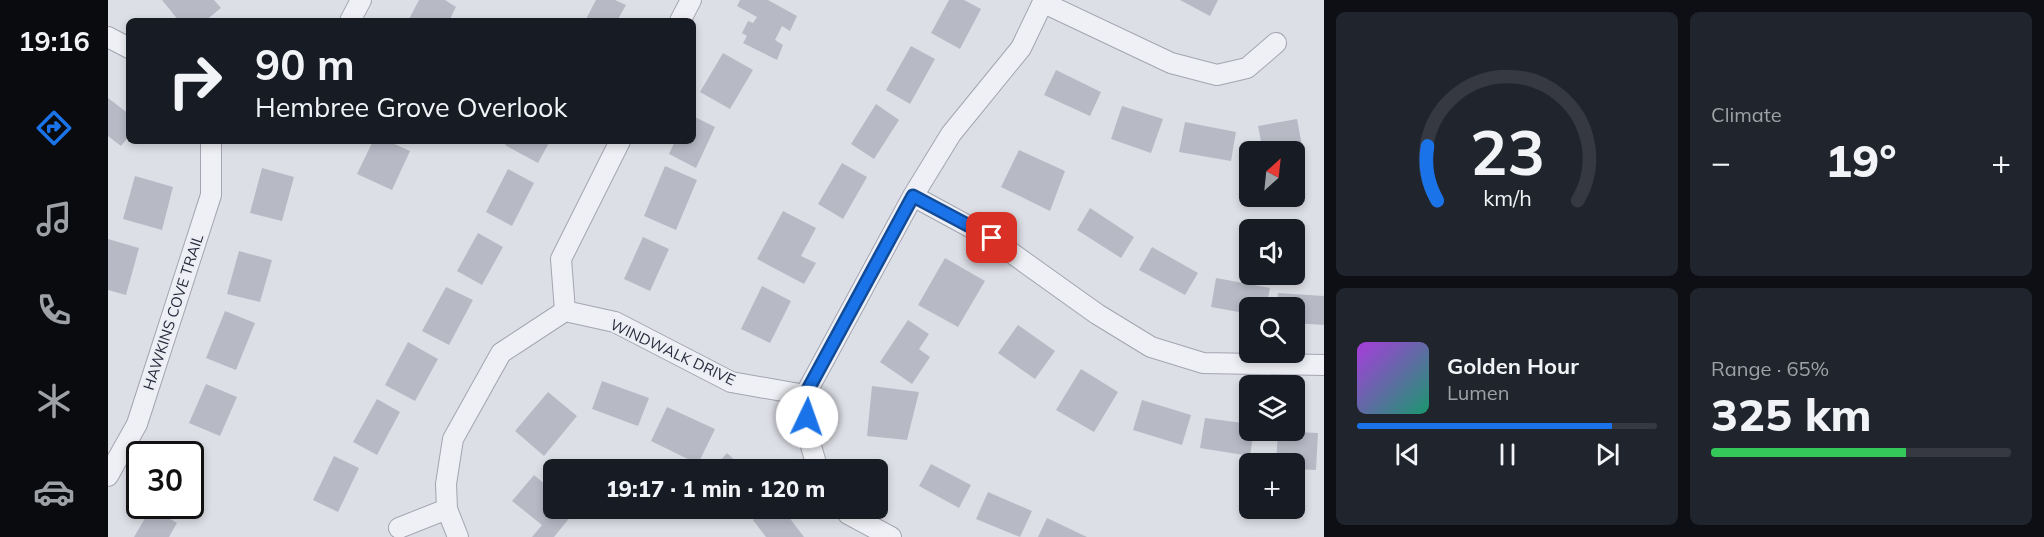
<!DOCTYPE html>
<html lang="en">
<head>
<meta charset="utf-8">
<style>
  :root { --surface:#171b24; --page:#20242c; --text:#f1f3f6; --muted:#9ea1a6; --line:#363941; --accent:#1a73e8 }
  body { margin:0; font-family:Mulish,sans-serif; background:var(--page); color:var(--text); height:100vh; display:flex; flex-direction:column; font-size:22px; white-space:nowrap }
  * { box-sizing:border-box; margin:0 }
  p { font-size:20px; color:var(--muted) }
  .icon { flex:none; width:33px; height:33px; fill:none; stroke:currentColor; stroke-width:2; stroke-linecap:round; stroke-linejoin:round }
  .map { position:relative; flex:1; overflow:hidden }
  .panel { display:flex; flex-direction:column; gap:12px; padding:12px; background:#0d0f14; width:720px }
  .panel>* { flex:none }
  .banner { position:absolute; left:18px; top:18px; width:570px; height:126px; border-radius:9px; box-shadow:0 3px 9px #0003; background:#171b24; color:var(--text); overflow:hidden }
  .needle { width:39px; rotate:27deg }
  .controls { position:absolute; left:1131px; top:141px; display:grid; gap:12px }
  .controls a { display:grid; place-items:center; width:66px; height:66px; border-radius:9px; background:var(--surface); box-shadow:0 3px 9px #0003; font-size:30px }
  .speed { position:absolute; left:18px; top:441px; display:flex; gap:12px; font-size:30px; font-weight:700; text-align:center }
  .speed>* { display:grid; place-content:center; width:78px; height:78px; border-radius:50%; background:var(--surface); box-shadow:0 3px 9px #0003; line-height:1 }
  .speed .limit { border:3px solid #111; border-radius:9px; background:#fff; color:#111 }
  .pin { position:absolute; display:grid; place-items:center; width:51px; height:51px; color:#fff; margin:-26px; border-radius:12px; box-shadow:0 3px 9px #0006 }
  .me { position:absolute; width:66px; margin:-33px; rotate:3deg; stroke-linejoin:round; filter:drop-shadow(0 0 4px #0008) }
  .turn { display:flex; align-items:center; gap:21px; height:126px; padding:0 30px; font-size:27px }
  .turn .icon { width:78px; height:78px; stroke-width:2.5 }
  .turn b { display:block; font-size:42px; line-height:51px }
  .big { font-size:45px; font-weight:800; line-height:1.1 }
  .panel .tile { flex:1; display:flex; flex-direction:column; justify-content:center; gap:9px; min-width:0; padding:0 21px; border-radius:9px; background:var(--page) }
  .panel .dial { align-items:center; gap:0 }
  .dial svg { height:156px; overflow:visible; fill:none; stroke:var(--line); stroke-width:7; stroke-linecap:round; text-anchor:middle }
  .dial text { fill:var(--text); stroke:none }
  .song { display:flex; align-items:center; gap:18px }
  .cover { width:72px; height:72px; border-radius:9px; background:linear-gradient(135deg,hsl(280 70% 55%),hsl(160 70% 35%)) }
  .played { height:6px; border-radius:3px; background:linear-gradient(90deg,var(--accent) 85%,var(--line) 85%) }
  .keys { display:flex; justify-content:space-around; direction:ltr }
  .heat { display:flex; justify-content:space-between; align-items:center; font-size:33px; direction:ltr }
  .charge { height:9px; border-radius:4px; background:linear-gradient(90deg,#34c759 65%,var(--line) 0) }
  .panel .tiles { flex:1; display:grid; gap:12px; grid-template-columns:repeat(2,1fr) }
  .trip { position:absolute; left:435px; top:459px; width:345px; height:60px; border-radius:9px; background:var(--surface); box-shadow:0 3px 9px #0003; font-weight:800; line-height:60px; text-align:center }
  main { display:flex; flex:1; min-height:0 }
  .tab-bar { display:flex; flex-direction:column; width:108px; justify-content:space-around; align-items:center; background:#090b0e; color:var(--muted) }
  .tab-bar .icon { width:42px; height:42px }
  .tab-bar .active { color:var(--accent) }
  .tab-bar b { font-size:27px; color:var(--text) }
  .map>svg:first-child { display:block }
  .building { fill:#b7bac5 }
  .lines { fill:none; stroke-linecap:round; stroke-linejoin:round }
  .minor-casing { stroke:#a3a5b0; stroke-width:22 }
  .minor { stroke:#eff0f5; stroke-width:20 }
  .route-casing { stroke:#114b97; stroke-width:15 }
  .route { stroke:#1a73e8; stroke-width:10 }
  .labels { text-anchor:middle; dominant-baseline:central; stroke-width:4.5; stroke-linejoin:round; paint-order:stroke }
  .street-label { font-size:15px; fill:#272b3c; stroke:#eceef4 }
</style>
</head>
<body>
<main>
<nav class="tab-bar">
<b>19:16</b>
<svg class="icon active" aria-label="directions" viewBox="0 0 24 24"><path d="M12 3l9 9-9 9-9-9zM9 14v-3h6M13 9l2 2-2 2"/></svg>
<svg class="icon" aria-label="music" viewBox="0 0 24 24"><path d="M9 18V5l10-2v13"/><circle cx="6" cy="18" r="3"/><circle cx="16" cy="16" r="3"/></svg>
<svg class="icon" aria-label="phone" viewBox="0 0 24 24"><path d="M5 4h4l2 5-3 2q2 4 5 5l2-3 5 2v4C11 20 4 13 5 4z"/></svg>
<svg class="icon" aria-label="climate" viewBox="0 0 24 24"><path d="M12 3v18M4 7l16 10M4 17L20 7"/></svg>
<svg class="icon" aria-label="car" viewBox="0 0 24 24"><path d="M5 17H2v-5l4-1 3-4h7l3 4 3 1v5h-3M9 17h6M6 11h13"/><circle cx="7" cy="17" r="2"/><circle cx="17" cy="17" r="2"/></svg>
</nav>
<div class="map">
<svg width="1216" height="537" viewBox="0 0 1216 537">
  <rect width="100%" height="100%" fill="#dddfe6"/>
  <path class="building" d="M54,0H106L113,8L97,21H71Z
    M311,0H337L348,7L341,21H300Z
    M488,0H507L518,5L509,21H477Z
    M632,0H660L689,16L682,31L674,26L667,40L675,45L669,60L635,43L639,36L634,33L640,21L645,23L649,17L629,6Z
    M841,0H856L873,9L852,49L823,33Z
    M1072,0H1110L1102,16Z
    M803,46L827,59L802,104L778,90Z
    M615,53L645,70L622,109L592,92Z
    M948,70L993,92L982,116L936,95Z
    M0,98L21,114V136L13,146L0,136Z
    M768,104L791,120L766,159L743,144Z
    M1014,106L1055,119L1043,153L1003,139Z
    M585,116L607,127L588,168L561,154L567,141H585Z
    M1189,119L1195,151L1155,152L1150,126Z
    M1077,122L1128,132L1123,161L1071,152Z
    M265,141H280L302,151L284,190L249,174Z
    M400,141H442L430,163L397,145Z
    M911,150L957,171L942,211L893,187Z
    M734,163L759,177L735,219L710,204Z
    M557,166L589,180L568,230L536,216Z
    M154,168L186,177L174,221L142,213Z
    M400,169L426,183L404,226L378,212Z
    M27,176L65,187L54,230L15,219Z
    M982,208L1026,237L1013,258L969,230Z
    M675,211L708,228L693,256L708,263L696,284L649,259Z
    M370,233L395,247L374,285L349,271Z
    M535,237L561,249L542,291L516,279Z
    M0,239L31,248L18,295L0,290Z
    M1044,247L1090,273L1077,295L1031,270Z
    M131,251L164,260L152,302L119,294Z
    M837,258L877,281L850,327L810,305Z
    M1108,278L1162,288L1158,308H1142V314L1103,307Z
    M654,286L683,301L662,343L633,329Z
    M338,287L365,300L341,345L314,331Z
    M1170,293L1216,296V325L1186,323V308H1169Z
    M117,311L147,323L128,370L98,358Z
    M800,320L821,334L811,349L822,357L804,384L772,362Z
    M910,325L947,351L927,379L890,353Z
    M300,342L330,359L307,401L277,385Z
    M973,369L1010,392L986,432L948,410Z
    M494,381L541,398L530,426L484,409Z
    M98,384L129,397L112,436L81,423Z
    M764,386L811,392L799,440L759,436Z
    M440,392L469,416L436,456L407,431Z
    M269,399L292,412L269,455L245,442Z
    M1034,400L1083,415L1074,445L1025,430Z
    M559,407L607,429L590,464L543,441Z
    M1097,418L1142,424V430H1146L1142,456L1092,448Z
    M1170,431L1210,433L1208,470L1186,469V464H1168Z
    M71,447L96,459L82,487V454H68Z
    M619,453L637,470H604Z
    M226,456L251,468L230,512L205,500Z
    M823,464L863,485L851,508L811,486Z
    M426,475L446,492V508L468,510L446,537H424L434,525L404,501Z
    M880,492L924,511L912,537L868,519Z
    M43,508L69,523L61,537H26Z
    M660,508H674L696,537H658L645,520Z
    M939,518L979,537H930Z"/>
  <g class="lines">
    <g class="minor-casing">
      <path id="minor" d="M936,3L1063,63L1109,75L1139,68L1168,43
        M242,21L253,0
        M572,21L583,0
        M0,37L21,48
        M805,196L884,239L989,314L1043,347L1095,363L1216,365
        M457,311L453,259L512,141
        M710,470L701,439L697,395L805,196L843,134L913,48L936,0
        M0,476L29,424L103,195V141
        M736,508L740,514L783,537
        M291,528L339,509
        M350,537L339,509L338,484L345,439L393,353L457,311L507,322L623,382L697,395"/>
    </g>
    <use href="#minor" class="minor"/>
  </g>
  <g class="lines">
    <g class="route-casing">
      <path id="route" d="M699,417L697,395L805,196L884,238"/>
    </g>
    <use href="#route" class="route"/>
  </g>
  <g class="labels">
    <g class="street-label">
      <text transform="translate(65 312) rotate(-72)">HAWKINS COVE TRAIL</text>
      <text transform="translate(565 352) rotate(25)">WINDWALK DRIVE</text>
    </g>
  </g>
</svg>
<div class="controls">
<a><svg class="needle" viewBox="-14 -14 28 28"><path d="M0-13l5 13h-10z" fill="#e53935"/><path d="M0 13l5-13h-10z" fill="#9ea1a6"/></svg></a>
<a><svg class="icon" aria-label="sound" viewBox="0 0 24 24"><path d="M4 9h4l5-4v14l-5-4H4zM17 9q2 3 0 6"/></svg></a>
<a><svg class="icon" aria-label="search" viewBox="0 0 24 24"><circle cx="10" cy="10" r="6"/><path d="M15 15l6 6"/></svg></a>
<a><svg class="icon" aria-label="layers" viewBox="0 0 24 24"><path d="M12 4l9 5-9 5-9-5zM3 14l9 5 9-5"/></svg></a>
<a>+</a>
</div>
<div class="speed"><div class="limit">30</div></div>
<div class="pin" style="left:884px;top:238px;background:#d93025"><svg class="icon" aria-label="arrive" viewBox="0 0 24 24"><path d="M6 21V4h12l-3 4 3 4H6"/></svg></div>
<svg class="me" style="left:699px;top:417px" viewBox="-20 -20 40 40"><circle r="19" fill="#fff"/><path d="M0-13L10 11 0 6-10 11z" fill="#1a73e8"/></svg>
<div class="trip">19:17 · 1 min · 120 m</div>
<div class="banner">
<div class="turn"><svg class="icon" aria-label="right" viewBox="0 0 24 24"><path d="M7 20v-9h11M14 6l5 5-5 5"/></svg><div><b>90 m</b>Hembree Grove Overlook</div></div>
</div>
</div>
<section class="panel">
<div class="tiles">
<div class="tile dial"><svg viewBox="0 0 100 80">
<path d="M14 69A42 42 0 1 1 86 69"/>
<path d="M14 69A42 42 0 0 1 9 41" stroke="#1a73e8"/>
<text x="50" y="56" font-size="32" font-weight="700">23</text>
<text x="50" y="72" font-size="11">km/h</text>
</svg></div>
<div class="tile"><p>Climate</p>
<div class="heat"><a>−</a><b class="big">19°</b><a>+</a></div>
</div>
<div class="tile">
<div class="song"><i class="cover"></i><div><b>Golden Hour</b><p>Lumen</p></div></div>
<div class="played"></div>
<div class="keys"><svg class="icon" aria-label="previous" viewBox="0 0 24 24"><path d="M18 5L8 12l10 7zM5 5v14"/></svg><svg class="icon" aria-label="pause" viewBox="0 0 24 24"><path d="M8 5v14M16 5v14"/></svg><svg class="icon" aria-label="next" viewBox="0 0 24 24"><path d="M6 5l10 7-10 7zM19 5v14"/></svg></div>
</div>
<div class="tile"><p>Range · 65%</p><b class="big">325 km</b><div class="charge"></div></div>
</div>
</section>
</main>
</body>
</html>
